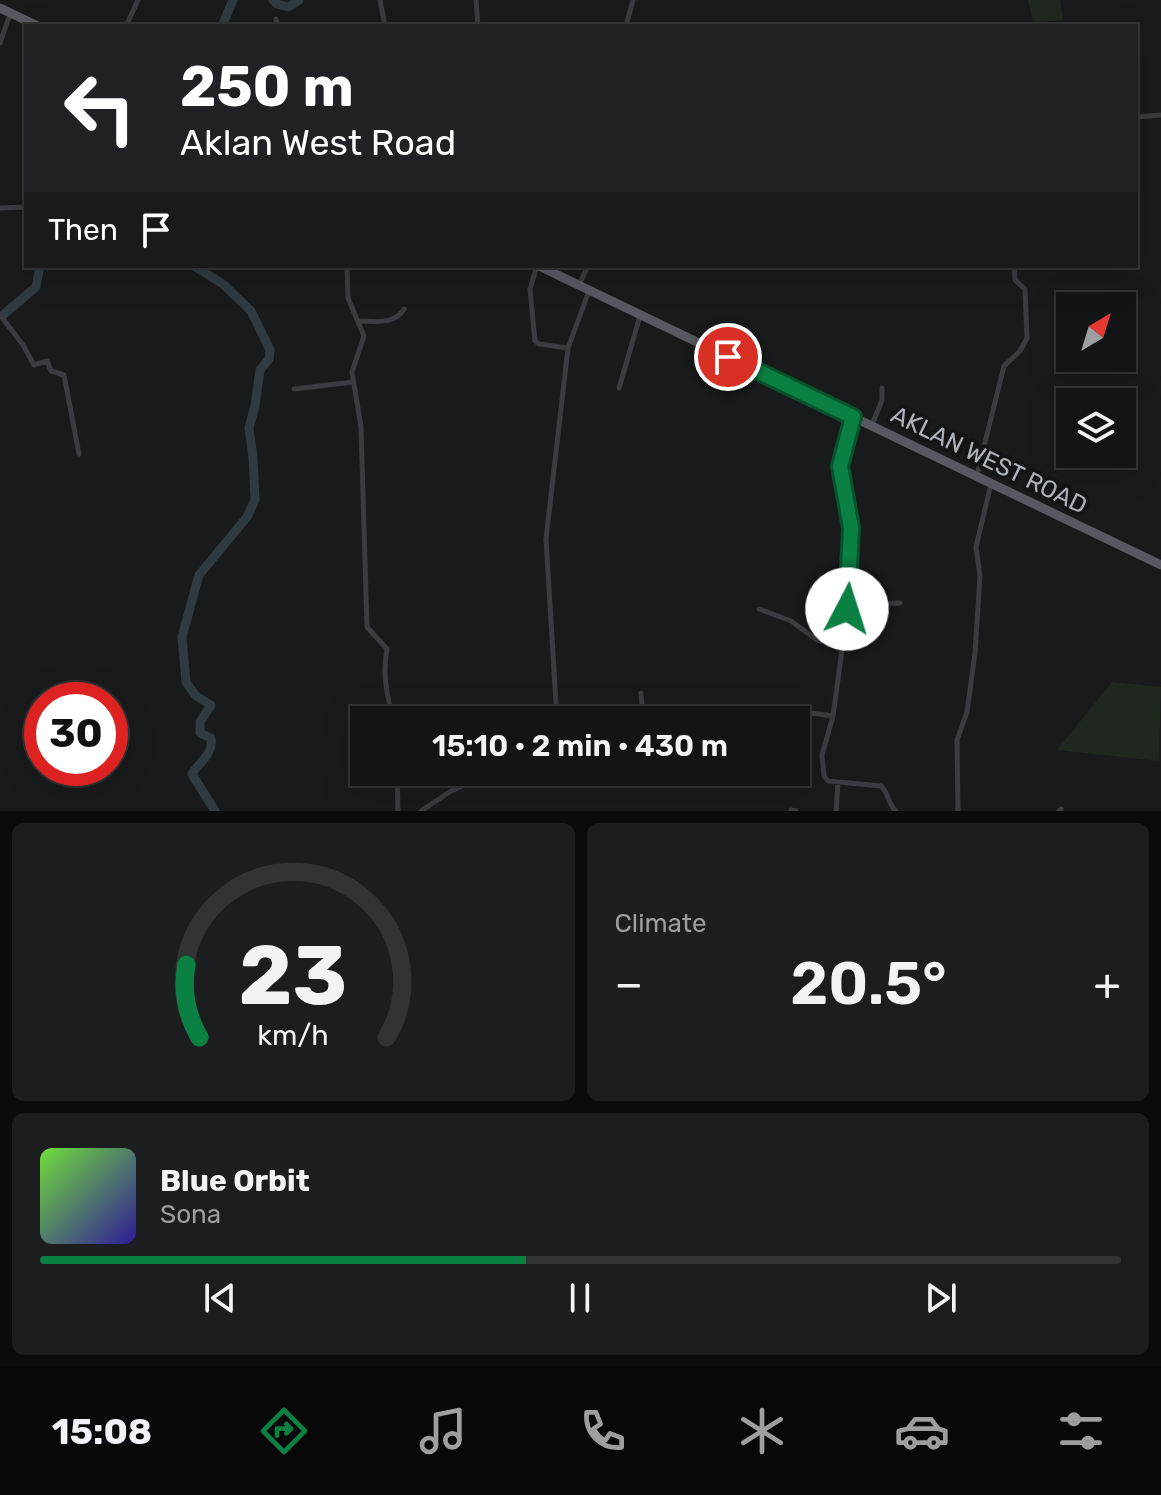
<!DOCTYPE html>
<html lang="en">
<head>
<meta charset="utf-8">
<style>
  :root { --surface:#131415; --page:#1c1d1e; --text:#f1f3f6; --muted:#9d9ea0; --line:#323334; --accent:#0b8043 }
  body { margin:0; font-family:Rubik,sans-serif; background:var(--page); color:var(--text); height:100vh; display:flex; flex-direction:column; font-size:30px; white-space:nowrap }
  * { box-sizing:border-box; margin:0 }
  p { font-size:26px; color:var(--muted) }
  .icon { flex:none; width:44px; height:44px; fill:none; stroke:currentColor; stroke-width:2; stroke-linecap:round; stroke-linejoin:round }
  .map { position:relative; height:811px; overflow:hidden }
  .drawer { display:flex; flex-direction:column; gap:12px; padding:12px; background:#0a0b0c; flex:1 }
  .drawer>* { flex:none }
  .top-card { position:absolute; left:24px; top:24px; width:1114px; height:244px; border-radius:0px; box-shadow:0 8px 32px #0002,0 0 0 2px var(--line); background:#202124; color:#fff; overflow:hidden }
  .needle { width:52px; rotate:38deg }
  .controls { position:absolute; left:1056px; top:292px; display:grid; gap:16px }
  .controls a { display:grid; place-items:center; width:80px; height:80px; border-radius:0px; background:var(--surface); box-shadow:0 8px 32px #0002,0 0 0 2px var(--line); font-size:40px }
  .speed { position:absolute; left:24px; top:682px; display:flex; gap:16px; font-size:40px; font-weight:700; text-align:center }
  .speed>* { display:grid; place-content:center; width:104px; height:104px; border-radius:50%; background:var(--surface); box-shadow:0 8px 32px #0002,0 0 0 2px var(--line); line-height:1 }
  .speed .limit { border:12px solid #d22; background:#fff; color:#111 }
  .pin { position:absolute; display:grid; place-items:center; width:68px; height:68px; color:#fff; margin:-34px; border:4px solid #fff; border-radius:50%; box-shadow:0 2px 8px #0007 }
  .me { position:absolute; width:88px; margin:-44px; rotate:5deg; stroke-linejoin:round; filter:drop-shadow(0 0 6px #0008) }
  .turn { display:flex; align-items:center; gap:28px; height:168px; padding:0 24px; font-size:36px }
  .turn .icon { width:104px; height:104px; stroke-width:2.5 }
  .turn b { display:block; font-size:56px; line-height:68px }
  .then { display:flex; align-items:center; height:76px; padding:0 24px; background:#0003; gap:16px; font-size:30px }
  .big { font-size:60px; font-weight:600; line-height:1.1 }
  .drawer .widget { flex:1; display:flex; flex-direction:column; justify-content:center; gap:12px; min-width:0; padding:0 28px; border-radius:12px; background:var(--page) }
  .drawer .dial { align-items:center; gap:0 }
  .dial svg { height:208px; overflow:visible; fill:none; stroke:var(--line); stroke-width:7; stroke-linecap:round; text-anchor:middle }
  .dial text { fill:var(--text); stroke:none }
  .song { display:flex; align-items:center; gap:24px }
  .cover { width:96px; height:96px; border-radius:12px; background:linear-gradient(135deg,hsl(100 70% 55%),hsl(250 70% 35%)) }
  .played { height:8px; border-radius:4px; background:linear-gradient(90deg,var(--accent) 45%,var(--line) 45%) }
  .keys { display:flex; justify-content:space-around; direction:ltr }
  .heat { display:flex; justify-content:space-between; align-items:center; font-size:44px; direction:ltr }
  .drawer .tiles { flex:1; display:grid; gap:12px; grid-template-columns:1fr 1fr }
  .widget:last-child { grid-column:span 2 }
  .trip { position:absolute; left:350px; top:706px; width:460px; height:80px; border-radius:0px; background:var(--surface); box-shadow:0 8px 32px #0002,0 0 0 2px var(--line); font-weight:600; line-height:80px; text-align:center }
  .tab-bar { display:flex; height:128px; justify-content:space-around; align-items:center; background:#080808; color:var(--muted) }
  .tab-bar .icon { width:56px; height:56px }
  .tab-bar .on { color:var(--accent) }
  .tab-bar b { font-size:36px; color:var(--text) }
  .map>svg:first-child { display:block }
  .green { fill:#1f271f }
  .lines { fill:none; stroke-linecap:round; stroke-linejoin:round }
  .river { stroke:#2f3b40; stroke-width:9 }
  .minor { stroke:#3a3c41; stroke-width:5 }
  .primary { stroke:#565a60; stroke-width:9 }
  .route-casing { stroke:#07532c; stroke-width:20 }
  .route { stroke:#0b8043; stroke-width:14 }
  .labels { text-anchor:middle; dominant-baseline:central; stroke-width:8; stroke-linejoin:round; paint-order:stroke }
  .street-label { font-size:24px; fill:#acb3bb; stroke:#141517 }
</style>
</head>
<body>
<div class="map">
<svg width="1161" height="811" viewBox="0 0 1161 811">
  <rect width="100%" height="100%" fill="#191a1c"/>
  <path class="green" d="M1028,0H1060L1063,20L1033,23Z
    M1112,682L1161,687L1159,761L1057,750Z"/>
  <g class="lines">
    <path class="river" d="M273,0L277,4L288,7L299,0
      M222,26L233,0
      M194,266L223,284L251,311L270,350L269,359L260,370L255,406L249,428L253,457L255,500L247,517L199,575L182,637L186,682L196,696L211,705L200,722V733L211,738C214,754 199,762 192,774L215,811
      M3,315L36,287L40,266"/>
    <path class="minor" d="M380,0L385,26
      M476,0L478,26
      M276,19L277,26
      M126,26L138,0
      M626,26L633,0
      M0,43L10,14
      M1136,117L1161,115
      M0,208L26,207
      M347,266L348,298L364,336L352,372L361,427L367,627L387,649C382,674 387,697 394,720
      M537,266L530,289L535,341L539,344L568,348
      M579,285L588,266
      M0,315L23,345L34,365L47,361L51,371L64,375L79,454
      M359,321C375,321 395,325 404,309
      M619,388L640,316
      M294,389L353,382
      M853,418L840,466L851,528L850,591L833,716L822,755L824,776L828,781L881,786C889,793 888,805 896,811
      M872,425L882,400V388
      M977,475L1004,366L1020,351L1027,338L1025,289L1015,280L1014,266
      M848,605L900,603
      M759,609L791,621L817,640L842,646
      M641,693L643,720
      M557,720L546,539L568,348L589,291
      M732,720L781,709L833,716
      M397,772L398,811
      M791,810L796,811
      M421,811L451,791L494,772
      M836,811L838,783
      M958,811L957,740L967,712L975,653L980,576L976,547L991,484
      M1059,811L1061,809"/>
    <path class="primary" d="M0,8L38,26
      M539,266L1161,565"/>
  </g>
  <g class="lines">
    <g class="route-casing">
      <path id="route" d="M728,357L853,417L840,466L851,528L847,609"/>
    </g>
    <use href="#route" class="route"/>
  </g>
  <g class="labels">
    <g class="street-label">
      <text transform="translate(989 460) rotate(26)">AKLAN WEST ROAD</text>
    </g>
  </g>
</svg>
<div class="controls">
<a><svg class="needle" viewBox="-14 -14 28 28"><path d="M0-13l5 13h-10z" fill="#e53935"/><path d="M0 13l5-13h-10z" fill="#9d9ea0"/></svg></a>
<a><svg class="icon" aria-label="layers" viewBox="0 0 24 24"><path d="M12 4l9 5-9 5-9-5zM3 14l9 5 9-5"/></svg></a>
</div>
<div class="speed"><div class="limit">30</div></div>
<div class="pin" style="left:728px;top:357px;background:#d93025"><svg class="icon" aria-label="arrive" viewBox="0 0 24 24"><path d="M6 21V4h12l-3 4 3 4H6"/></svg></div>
<svg class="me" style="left:847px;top:609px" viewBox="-20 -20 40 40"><circle r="19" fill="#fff"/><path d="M0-13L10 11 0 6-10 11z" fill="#0b8043"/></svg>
<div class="trip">15:10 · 2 min · 430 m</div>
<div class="top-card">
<div class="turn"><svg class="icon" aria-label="left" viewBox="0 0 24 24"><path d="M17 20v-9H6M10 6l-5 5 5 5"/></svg><div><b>250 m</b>Aklan West Road</div></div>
<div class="then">Then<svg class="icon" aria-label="arrive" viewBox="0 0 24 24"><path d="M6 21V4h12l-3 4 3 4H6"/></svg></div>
</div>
</div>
<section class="drawer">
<div class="tiles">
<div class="widget dial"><svg viewBox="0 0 100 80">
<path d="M14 69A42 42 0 1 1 86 69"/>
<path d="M14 69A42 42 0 0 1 9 41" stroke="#0b8043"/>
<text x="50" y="56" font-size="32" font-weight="700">23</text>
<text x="50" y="72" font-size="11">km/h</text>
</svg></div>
<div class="widget"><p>Climate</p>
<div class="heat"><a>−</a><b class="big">20.5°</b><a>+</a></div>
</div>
<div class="widget">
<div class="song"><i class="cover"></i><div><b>Blue Orbit</b><p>Sona</p></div></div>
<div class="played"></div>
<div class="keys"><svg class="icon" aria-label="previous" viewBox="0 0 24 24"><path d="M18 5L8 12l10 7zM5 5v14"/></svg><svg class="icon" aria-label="pause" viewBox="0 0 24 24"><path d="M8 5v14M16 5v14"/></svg><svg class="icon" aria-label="next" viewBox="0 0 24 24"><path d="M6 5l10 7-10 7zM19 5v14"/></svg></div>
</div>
</div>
</section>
<nav class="tab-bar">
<b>15:08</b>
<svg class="icon on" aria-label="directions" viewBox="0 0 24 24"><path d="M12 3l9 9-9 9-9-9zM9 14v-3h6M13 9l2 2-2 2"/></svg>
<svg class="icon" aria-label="music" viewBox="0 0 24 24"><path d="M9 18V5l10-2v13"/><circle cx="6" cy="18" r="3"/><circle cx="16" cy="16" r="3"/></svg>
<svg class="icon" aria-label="phone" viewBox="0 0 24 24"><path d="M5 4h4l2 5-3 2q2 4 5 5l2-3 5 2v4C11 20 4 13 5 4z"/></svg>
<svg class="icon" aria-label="climate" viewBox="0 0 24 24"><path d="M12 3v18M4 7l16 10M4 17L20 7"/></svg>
<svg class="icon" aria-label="car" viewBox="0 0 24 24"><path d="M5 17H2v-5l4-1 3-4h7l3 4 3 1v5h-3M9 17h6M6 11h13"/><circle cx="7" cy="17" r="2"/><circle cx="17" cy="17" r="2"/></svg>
<svg class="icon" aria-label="filters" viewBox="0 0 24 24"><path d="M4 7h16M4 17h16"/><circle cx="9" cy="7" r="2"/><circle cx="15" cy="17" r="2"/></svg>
</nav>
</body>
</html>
